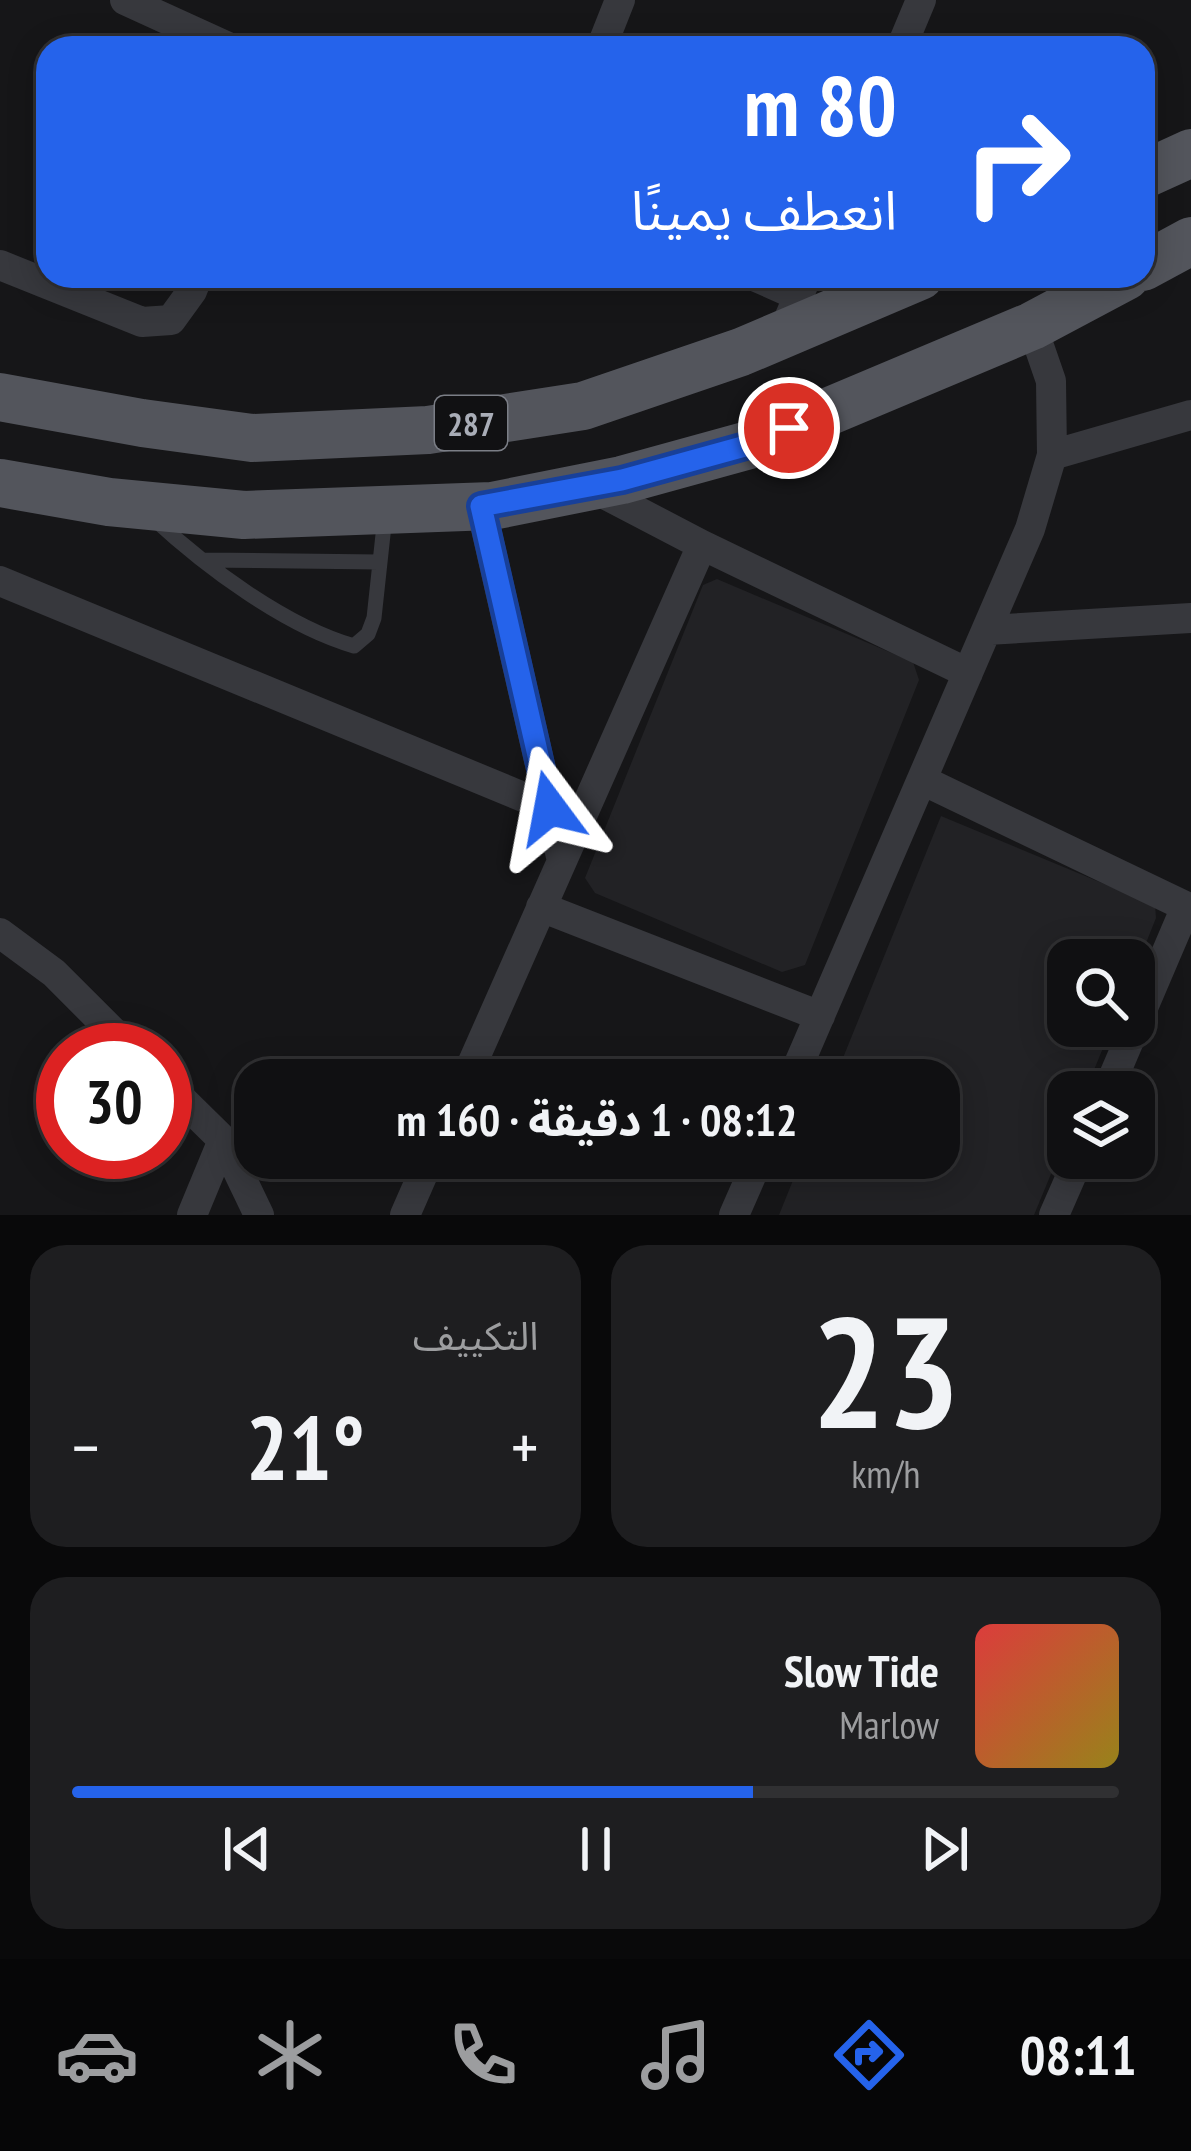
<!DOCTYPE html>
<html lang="ar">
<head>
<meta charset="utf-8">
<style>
  :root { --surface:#101012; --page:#1e1e20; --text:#f1f3f6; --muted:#9c9d9f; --line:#303032; --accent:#2563eb }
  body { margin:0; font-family:"PT Sans Narrow","Noto Sans Arabic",sans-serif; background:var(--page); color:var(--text); direction:rtl; height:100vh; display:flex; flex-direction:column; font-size:45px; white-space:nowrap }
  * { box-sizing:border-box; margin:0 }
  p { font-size:39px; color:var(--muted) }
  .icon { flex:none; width:66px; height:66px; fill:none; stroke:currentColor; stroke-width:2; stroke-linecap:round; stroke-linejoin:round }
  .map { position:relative; height:1215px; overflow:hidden; direction:ltr }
  .panel { display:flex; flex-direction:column; gap:30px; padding:30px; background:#09090a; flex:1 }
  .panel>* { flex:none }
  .top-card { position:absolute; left:36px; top:36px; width:1119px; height:252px; border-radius:36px; box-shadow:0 6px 30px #0003,0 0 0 3px var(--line); direction:rtl; background:#2563eb; color:#fff; overflow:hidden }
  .controls { position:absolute; left:1047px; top:939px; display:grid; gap:24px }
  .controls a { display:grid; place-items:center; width:108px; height:108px; border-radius:24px; background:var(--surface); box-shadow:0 6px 30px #0003,0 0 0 3px var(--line); font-size:60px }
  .speed { position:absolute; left:36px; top:1023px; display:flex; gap:24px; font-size:60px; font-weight:700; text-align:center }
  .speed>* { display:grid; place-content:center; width:156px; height:156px; border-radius:50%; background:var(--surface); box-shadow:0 6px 30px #0003,0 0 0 3px var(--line); line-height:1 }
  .speed .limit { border:18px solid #d22; background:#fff; color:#111 }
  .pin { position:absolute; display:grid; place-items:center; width:102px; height:102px; color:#fff; margin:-51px; border:6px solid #fff; border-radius:50%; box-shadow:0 3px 12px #0007 }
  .me { position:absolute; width:132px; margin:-66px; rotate:347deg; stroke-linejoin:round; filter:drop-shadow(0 0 9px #0008) }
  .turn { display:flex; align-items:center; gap:42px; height:252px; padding:0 60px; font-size:54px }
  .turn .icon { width:156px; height:156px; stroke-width:2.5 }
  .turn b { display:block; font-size:84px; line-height:102px }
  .big { font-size:90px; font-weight:700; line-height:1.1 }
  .panel .widget { flex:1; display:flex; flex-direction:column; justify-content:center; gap:18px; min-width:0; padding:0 42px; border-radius:36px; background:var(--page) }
  .panel .dial { align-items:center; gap:0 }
  .dial b { font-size:156px; line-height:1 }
  .song { display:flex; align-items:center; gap:36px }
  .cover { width:144px; height:144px; border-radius:18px; background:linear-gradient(135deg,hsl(0 70% 55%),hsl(50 70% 35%)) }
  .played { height:12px; border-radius:6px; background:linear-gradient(90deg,var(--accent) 65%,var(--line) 65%) }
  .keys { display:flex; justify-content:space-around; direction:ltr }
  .heat { display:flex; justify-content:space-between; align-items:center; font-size:66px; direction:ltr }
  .panel .tiles { flex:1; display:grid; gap:30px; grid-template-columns:1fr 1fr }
  .widget:last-child { grid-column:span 2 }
  .trip { position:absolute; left:234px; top:1059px; width:726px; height:120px; border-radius:36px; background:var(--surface); box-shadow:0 6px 30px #0003,0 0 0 3px var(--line); font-weight:700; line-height:120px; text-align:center; direction:rtl }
  .dock { display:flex; height:192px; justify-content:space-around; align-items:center; background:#060607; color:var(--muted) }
  .dock .icon { width:84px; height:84px }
  .dock .current { color:var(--accent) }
  .dock b { font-size:54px; color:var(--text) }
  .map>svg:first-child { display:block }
  .built { fill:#222225 }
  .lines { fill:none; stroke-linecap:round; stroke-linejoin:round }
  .lane { stroke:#37383d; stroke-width:15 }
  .street { stroke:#37383d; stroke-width:30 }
  .primary { stroke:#53555c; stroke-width:48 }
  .route-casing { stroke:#184099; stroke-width:30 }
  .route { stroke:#2563eb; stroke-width:21 }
  .labels { text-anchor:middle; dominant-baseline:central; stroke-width:12; stroke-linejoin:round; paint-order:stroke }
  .shield { fill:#111113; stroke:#7b7e86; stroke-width:3 }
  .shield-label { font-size:33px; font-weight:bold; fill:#a9adb7 }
</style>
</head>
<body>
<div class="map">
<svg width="1191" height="1215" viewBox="0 0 1191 1215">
  <rect width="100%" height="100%" fill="#161618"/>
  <path class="built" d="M717,579L913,662L919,680L805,965L782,972L595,893L585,878L703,585Z
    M941,816L1155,905L1156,918L1134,973V960H1068V1026H1112L1085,1092H1068V1133L1034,1215H779L802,1158H939V1080H834Z"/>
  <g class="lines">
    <path class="lane" d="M153,518C206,567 285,626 354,646L368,634L374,618L385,516
      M204,560L379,562"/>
    <path class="street" d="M125,0L230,48
      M601,48L620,0
      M901,48L921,0
      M0,265L142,322L171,320L192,291L198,276
      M754,276L799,296
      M782,335L807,276
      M1052,455L1191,415
      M591,487L702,545L968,673
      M0,581L550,808
      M987,630L1191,618
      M922,780L1191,909
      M562,861L702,545
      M541,907L820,1016
      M0,933L54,973L131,1050
      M465,1080L562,861L481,507
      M792,1080L1030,529L1052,455L1051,381L1032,326
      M165,1083L223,1140L259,1215
      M1107,1092L1186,907
      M192,1215L223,1140
      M405,1215L430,1158
      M734,1215L759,1158
      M1054,1215L1079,1158"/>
    <path class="primary" d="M1143,175L1191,153
      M1143,267L1191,241
      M0,397L142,423L252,438L428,430L583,406L741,352L920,276
      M0,483L109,502L244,515L492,506L622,480L749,445L1032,326L1126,276"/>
  </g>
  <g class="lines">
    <g class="route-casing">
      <path id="route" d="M550,808L481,506L622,480L749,445L789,428"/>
    </g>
    <use href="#route" class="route"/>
  </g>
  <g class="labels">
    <rect class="shield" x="435" y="396" width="72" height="54" rx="9"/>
    <g class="shield-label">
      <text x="471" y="423">287</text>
    </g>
  </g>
</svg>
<div class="controls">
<a><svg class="icon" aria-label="search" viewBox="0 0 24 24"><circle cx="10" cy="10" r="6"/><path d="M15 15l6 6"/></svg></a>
<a><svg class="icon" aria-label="layers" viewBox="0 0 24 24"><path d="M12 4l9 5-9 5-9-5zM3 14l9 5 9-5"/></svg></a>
</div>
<div class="speed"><div class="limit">30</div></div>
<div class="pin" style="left:789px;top:428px;background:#d93025"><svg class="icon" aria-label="arrive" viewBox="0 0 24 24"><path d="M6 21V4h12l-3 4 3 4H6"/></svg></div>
<svg class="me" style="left:550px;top:808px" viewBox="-20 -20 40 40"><path d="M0-17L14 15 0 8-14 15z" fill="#2563eb" stroke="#fff" stroke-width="4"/></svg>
<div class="trip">08:12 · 1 دقيقة · 160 m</div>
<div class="top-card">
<div class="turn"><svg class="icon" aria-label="right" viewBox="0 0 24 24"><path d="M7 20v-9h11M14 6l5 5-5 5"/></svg><div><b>80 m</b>انعطف يمينًا</div></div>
</div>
</div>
<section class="panel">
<div class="tiles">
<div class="widget dial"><b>23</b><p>km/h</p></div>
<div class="widget"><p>التكييف</p>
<div class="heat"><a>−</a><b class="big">21°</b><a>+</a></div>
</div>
<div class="widget">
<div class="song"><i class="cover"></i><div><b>Slow Tide</b><p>Marlow</p></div></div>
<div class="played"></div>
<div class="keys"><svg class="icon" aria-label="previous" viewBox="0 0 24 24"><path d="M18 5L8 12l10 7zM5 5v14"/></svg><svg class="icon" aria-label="pause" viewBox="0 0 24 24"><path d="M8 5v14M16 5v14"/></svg><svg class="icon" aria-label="next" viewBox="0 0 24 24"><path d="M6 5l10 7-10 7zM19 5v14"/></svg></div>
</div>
</div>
</section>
<nav class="dock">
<b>08:11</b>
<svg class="icon current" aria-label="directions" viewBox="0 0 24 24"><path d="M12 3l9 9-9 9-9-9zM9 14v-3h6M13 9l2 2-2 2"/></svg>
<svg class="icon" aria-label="music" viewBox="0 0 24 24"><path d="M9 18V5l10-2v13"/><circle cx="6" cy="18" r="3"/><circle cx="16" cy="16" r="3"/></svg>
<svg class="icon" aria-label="phone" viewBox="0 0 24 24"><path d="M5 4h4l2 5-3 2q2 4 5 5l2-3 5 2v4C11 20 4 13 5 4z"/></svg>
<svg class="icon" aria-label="climate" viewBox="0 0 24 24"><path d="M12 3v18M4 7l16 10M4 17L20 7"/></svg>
<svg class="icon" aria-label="car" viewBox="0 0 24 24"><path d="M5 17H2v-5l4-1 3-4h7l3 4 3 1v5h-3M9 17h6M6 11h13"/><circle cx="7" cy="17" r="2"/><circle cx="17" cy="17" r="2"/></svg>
</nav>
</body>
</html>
